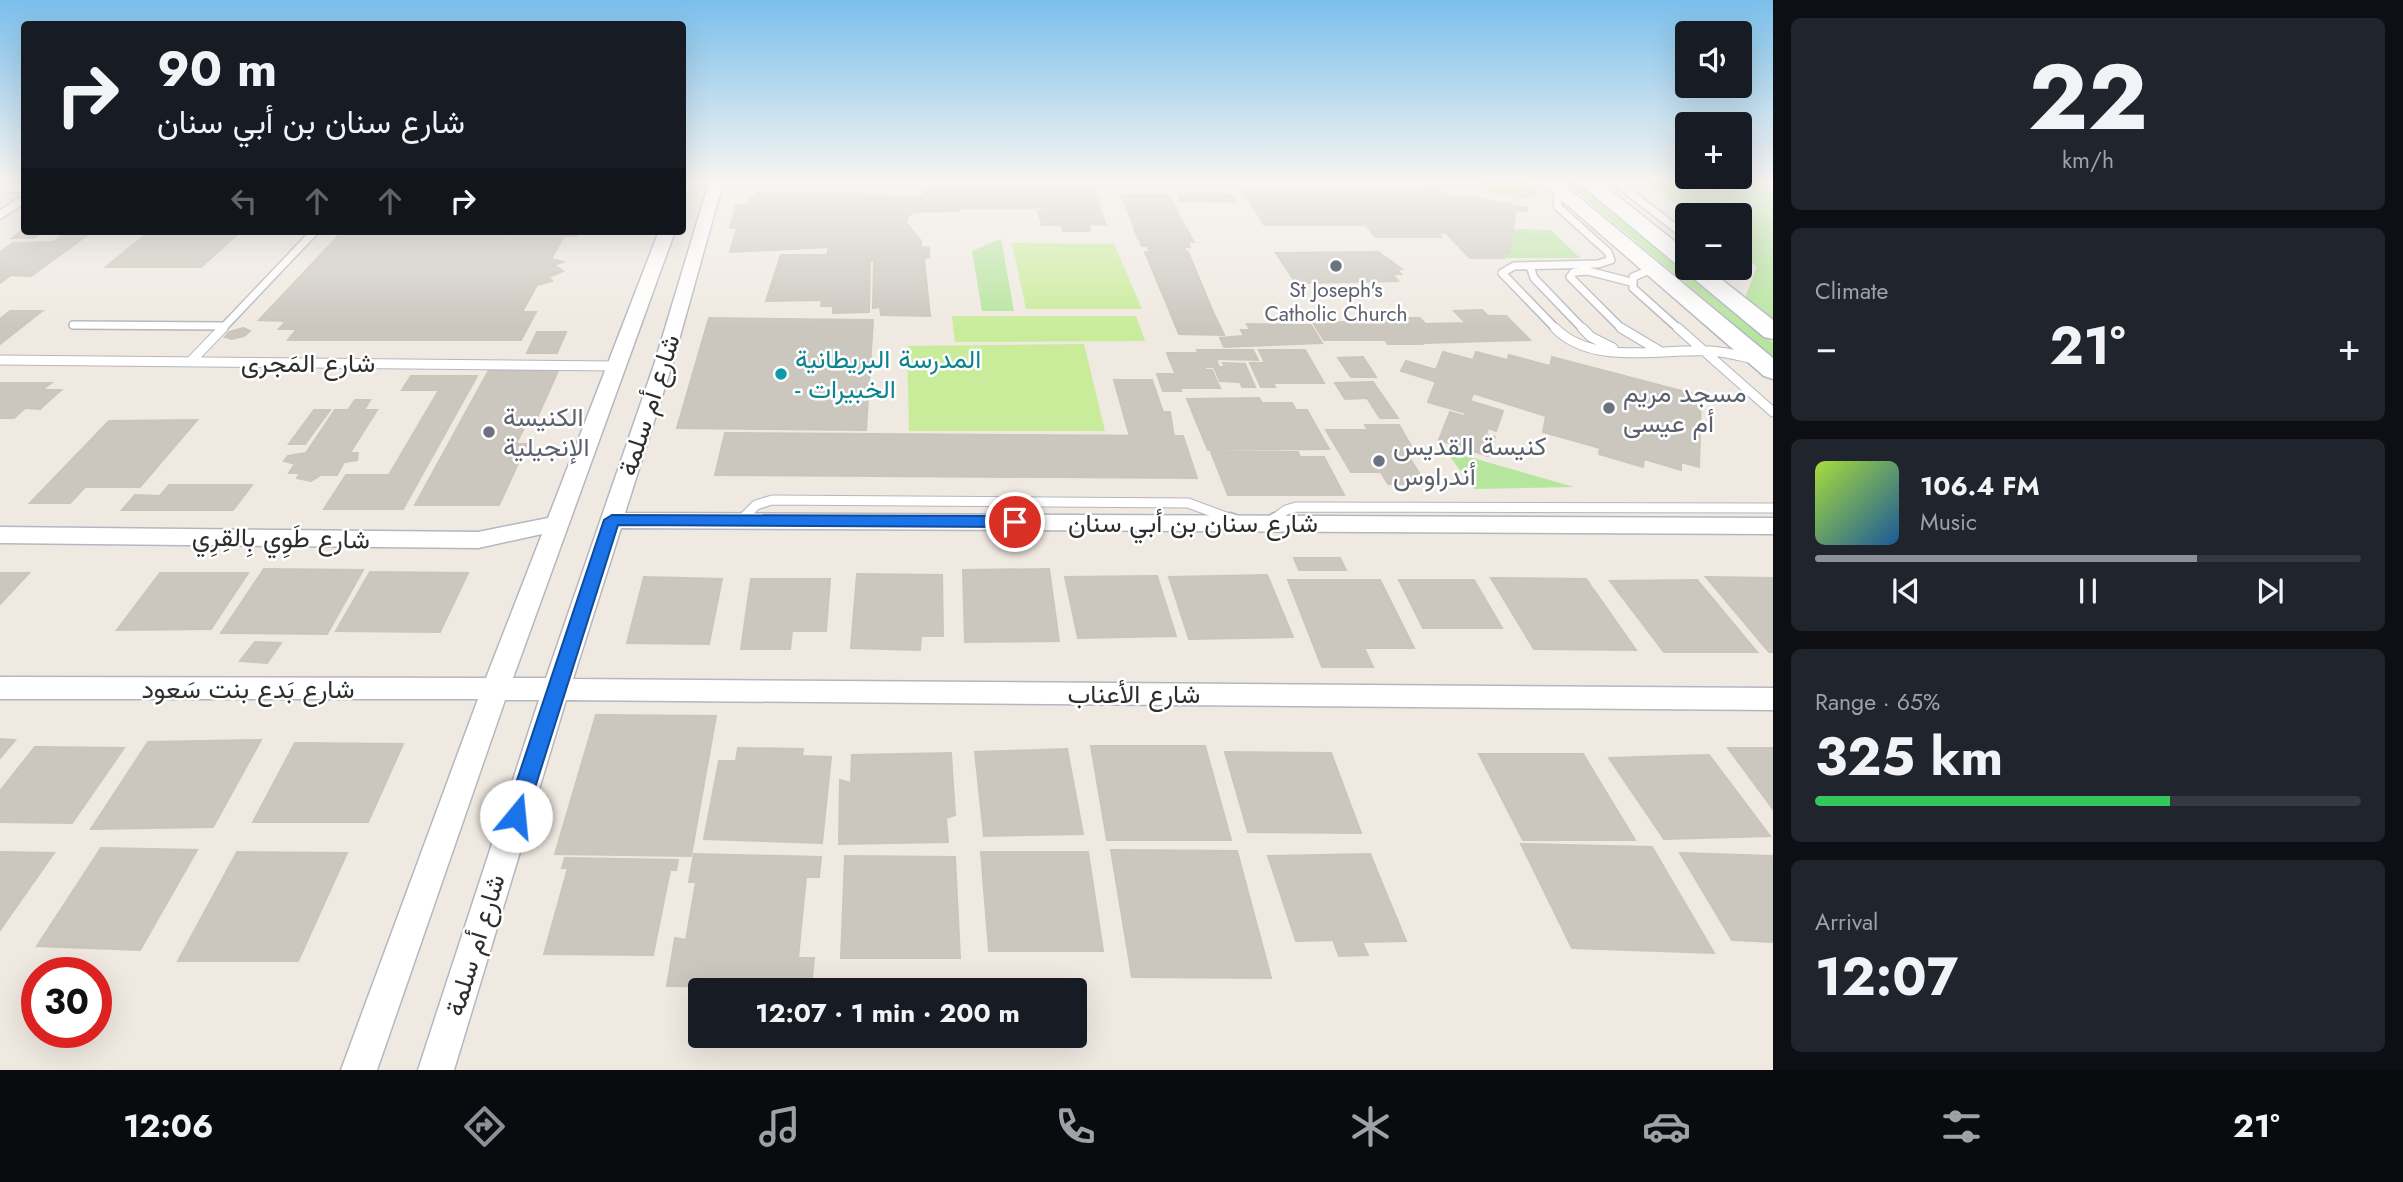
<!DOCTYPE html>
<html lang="en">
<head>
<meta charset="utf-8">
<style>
  :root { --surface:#171b24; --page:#20242c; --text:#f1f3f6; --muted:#9ea1a6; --line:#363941; --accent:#8c9099 }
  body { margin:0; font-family:Jost,Vazirmatn,sans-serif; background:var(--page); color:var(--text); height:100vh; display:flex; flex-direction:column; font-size:26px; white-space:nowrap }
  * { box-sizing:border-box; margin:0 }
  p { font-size:23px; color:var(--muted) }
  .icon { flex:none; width:38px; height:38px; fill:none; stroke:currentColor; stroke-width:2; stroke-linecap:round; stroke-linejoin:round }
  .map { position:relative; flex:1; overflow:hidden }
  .side { display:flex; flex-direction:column; gap:18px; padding:18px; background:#0d0f14; width:630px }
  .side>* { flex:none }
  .guide { position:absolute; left:21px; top:21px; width:665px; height:214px; border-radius:7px; box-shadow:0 7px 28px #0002; background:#171b24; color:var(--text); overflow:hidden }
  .buttons { position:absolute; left:1675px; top:21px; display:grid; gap:14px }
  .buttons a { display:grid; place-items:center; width:77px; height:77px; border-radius:7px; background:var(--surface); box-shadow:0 7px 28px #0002; font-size:35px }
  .speed { position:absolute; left:21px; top:957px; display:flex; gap:14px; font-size:35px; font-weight:700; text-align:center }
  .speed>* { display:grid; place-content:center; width:91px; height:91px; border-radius:50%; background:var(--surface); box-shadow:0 7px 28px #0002; line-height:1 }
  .speed .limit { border:10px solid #d22; background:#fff; color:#111 }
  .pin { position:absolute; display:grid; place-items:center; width:60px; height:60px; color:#fff; margin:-30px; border:4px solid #fff; border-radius:50%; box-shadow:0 2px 7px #0007 }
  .me { position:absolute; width:77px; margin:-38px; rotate:17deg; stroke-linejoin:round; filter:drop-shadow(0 0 5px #0008) }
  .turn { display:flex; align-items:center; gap:24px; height:147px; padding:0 21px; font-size:32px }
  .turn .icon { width:91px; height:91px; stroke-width:2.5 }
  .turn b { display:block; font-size:49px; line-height:60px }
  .lanes { display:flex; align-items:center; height:66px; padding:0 21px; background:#0003; justify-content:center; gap:35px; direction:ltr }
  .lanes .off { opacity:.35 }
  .big { font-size:52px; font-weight:700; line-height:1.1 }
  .side .card { flex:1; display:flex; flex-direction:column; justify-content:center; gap:10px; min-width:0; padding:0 24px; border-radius:10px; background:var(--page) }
  .side .dial { align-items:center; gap:0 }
  .dial b { font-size:91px; line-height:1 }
  .song { display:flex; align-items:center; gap:21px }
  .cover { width:84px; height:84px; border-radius:10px; background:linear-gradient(135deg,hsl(80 70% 55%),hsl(210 70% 35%)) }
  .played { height:7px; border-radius:4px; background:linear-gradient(90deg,var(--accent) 70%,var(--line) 70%) }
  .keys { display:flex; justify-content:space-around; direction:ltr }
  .heat { display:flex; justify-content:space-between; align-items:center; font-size:38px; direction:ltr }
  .charge { height:10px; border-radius:5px; background:linear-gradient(90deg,#34c759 65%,var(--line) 0) }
  .trip { position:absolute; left:688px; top:978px; width:399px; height:70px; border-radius:7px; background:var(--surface); box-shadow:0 7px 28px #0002; font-weight:700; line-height:70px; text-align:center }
  .dock { display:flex; height:112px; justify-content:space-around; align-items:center; background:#090b0e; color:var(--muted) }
  .dock .icon { width:49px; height:49px }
  .dock .on { color:var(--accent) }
  .dock b { font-size:32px; color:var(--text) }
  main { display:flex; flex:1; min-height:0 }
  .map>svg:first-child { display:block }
  .green { fill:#b6e59e }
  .pitch { fill:#c9ec9a }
  .building { fill:#cbc7bf; stroke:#cbc5ba; stroke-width:2 }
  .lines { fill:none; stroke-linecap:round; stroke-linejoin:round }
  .lane-far2-casing { stroke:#b4b7c1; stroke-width:10 }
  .lane-far1-casing { stroke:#b4b7c1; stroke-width:11 }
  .lane-casing { stroke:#b4b7c1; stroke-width:15 }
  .street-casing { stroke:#b4b7c1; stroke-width:3 }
  .secondary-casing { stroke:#b4b7c1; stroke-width:3 }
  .lane-far2 { stroke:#fff; stroke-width:7 }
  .lane-far1 { stroke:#fff; stroke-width:9 }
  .lane { stroke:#fff; stroke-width:11 }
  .street { fill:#fff; fill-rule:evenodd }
  .secondary { fill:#fff; fill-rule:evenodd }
  .route { fill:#1a73e8; stroke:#114b97; stroke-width:2 }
  .worship-dot { fill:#6b7280; stroke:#fff; stroke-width:2.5 }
  .culture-dot { fill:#0f9aa8; stroke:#fff; stroke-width:2.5 }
  .labels { text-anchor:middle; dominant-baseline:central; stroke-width:5; stroke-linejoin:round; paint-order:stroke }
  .far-worship-label { font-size:21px; fill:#5b616d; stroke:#fff }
  .culture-label { font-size:26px; fill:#0d838f; stroke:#fff; text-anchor:start }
  .street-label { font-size:26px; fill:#2e2e2e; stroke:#fff }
  .worship-label { font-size:26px; fill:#5b616d; stroke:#fff; text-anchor:start }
</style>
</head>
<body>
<main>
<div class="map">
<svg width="1773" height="1070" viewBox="0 0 1773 1070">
  <rect width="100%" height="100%" fill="#efe9e1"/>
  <path class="green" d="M1480,179C1498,179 1532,175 1538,196L1516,199L1511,195H1491L1477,181Z
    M1562,179H1574L1773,343V357Z
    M1641,179H1754L1773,191V321L1744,300L1757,267L1740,254V215H1689Z
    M1513,229L1551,230L1580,258H1503L1499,253H1509Z
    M1001,239L1014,311H982L972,251Z
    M1445,450L1574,487L1474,489Z"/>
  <path class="pitch" d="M1012,243L1114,244L1142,309H1026Z
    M952,316H1136L1145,341L955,342Z
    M1084,344L1105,431H909L907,346Z"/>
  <path class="building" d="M1093,189L1106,225L1089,224L1090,231H1063L1061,225H1042L1038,211L1043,212L1042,208H959L958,211L914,212L908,217L906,222L921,241V247L929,248V257L924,259L930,316L881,315L880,307L873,308L874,261H866V247H845L847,215H856L857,195L926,196V190Z
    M1440,190L1445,195L1473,197L1527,208V211H1516L1509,253H1499L1503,258H1470L1446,233H1438L1404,191Z
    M1243,191H1404L1441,237H1375L1366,225H1264Z
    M757,193H857L856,215H847L845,247H866V261H870L869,312L833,313V306H821L822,300L766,301L781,255H827L829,247L730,252L737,228H730L736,205H748L750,196H757Z
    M1178,194L1233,195L1237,202L1181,201Z
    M1121,195H1169L1185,227H1134Z
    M24,229V231H44L34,238H12Z
    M1134,229H1187L1194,242H1187L1190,247H1184L1186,251L1150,252L1147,246H1142Z
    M68,231H93L31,276L11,275L0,283V252L13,243L53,242Z
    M150,231H241L201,267H106Z
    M343,231H579L576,236H564L551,259L563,262L554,265L563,271L549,277L552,281L537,285L522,312H536L521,340H288L297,329H279L286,321L259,320Z
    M1145,252H1188L1213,312H1170Z
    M1378,252L1402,269H1397L1401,274H1392L1398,281L1296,283L1276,253Z
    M1482,310L1488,316H1506L1530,340L1424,343L1404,318H1420L1425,324L1466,323L1454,311Z
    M10,311H42L0,344V319Z
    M1170,312H1213L1224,335L1179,334Z
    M709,318L873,320L866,430L677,428Z
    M1404,320L1422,344H1388L1371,321Z
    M1344,322L1373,325L1383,340H1324L1314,324Z
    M1247,324L1311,325L1322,343L1224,347L1220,338L1244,336L1241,330H1250Z
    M243,328L250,331L244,336L232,339L225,337L229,332Z
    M537,332H566L557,353H527Z
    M1197,350H1253L1258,360L1216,359L1219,367H1205Z
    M1259,350H1305L1324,383H1273L1275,387H1261L1250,363H1265Z
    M1443,352L1473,360L1476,352L1507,360L1509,355L1550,366L1552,357L1701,396L1699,467L1681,462V470L1644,459L1643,467L1599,454L1600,448L1543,432L1546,416L1401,371L1406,361L1436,370Z
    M1167,353H1199L1206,370H1212L1220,388H1181Z
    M1363,357L1376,377H1351L1338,358Z
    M1223,363L1245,364L1255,387H1242L1240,382L1220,381L1214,367H1225Z
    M489,370L558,371L536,420H528L516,444H527L499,505H415Z
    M1157,374H1174L1181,391H1163Z
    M411,376H477L403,509H324L346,475H389L439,390H402Z
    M1114,380H1152L1163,412H1170L1174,437H1130Z
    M1436,381L1474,392L1470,401L1503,411L1496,431L1488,428L1486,435L1495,437L1488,456L1439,440L1450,412L1464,416L1466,413L1428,402Z
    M1373,382L1398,418H1380L1367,398L1345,399L1335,383Z
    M0,383H51L42,390H61L40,409L25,408L14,418H0Z
    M1259,398L1262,403H1292L1296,410H1307L1329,449L1208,450L1187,399Z
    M355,400H370L364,410H377L350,453H358L357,460L344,462L337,475H321L311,481L297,478L300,473H289L295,464L284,461L288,456L306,453L335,410H348Z
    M314,410H330L305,444H289Z
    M197,420L140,487H85L70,503H30L109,421Z
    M1365,425H1399L1411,446H1402L1426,484H1388L1381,472H1351L1326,430H1368Z
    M725,433L1183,436L1197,478L715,475Z
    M1211,452H1298L1300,457H1324L1344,495H1228Z
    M169,485H252L233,510H122L135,495L160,496Z
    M1294,558H1340L1346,570H1299Z
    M264,569L363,570L327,634L221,633Z
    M1049,569L1059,641L965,642L963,570Z
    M370,572L468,573L440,632L336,631Z
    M0,573H29L0,604Z
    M160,573H248L211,629L117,630Z
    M857,574L942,575L943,636H921L920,650L851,648Z
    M1267,575L1293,637L1189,639L1169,577Z
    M1157,576L1176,636L1078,638L1065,577Z
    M644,577L722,579L709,644L627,643Z
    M1706,577L1773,578V652H1769Z
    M1491,578L1586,579L1636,650L1534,649Z
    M751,579H830L826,631H792L790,649H741Z
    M1288,580H1380L1414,648H1364L1373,667H1322Z
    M1399,580H1474L1502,628H1423Z
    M1697,580L1757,652H1664L1610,581Z
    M255,642L281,643L267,663L240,661Z
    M596,715L716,716L691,856L555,854Z
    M0,739L15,740L0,758Z
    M261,740L213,827L91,829L148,742Z
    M295,743L403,744L368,822H253Z
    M1091,746H1205L1231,840H1107Z
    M35,747L124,748L72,823L0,822V791Z
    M738,748L803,749L802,756L831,757L822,843L704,839L719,761H736Z
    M1728,748H1773V809Z
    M1067,749L1083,834L984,836L975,752Z
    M1225,752L1331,753L1361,833L1248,832Z
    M951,753L955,815L946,818L948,842L839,844L840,780L851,783L852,755Z
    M1479,754H1583L1635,840H1523Z
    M1709,755L1770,836L1664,839L1609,758Z
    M1521,844L1652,847L1714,953L1572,948Z
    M101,848L197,850L140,950L37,946Z
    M1111,850L1237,851L1271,978L1132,977Z
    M0,852L54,853L0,930Z
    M237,852L347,853L298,961H178Z
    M981,852H1088L1103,951H989Z
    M1680,853L1773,856V942L1732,940Z
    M694,854L821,857L819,877H806L798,958H814L811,987L667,986L675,938L686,940L696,882H689Z
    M1370,854L1406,941L1362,942L1368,955L1339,956L1333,940L1296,941L1268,856Z
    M845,856L955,857L960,958H841Z
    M565,858L678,860L676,870H670L653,955L544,954L568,868H562Z"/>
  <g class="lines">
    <g class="lane-far2-casing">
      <path id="lane-far2" d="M1612,179L1687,237
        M0,188H24
        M0,215L24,199
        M1530,266L1534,278L1584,330
        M1652,269L1633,277V288L1680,330
        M1709,280L1717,268
        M73,325L224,326
        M221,330L315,231
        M1557,330L1502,273L1514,266L1598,264L1611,260L1608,252L1558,207L1557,198L1562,193
        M1623,330L1570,277L1574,272L1588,271L1631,282"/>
    </g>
    <g class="lane-far1-casing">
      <path id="lane-far1" d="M1555,328C1593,367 1663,348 1711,351C1726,352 1740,356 1754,359
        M1582,328L1591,337L1613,348
        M1621,328L1658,350
        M1678,328L1773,412
        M0,360L616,366
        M190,362L223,328
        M741,520L756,505L772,500L1188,503L1234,520
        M1273,520L1286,510L1296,507L1773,508"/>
    </g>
    <g class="lane-casing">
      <path id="lane" d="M1230,519L1236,521
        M739,522L742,519
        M1270,523L1275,519"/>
    </g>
    <g class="street-casing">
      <path id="street" d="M682,179H695L687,194L682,195Z
        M710,179H724L672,365L625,513L1773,518V534L621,528L573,679L1773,688V710L566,700L454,1070H418L539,700H505L377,1070H341L478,699H0V677L486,678L542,534L478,548L0,543V527L478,532L548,518L659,231H675L513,678H546L654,365Z"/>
    </g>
    <g class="secondary-casing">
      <path id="secondary" d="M1537,179H1557L1773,358V379L1764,376Z
        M1574,179H1596L1687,251V268H1707L1773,320V339L1764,337Z"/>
    </g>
    <use href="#lane-far2" class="lane-far2"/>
    <use href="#lane-far1" class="lane-far1"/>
    <use href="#lane" class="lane"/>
    <use href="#street" class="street"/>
    <use href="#secondary" class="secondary"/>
  </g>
  <linearGradient id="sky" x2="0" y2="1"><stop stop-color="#7abfeb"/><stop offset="0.55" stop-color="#f8f5f2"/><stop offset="1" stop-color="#f8f5f2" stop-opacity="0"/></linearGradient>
  <rect width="1773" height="328" fill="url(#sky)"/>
  <path class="route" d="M612,515L1015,516L1023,522L1015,527L618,525L526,816L523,822L516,825L509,822L505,816L604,520Z"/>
  <g class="worship-dot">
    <circle cx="1336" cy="266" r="7"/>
    <circle cx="1609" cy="408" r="7"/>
    <circle cx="489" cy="432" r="7"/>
    <circle cx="1379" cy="461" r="7"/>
  </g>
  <circle class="culture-dot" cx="781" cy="374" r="7"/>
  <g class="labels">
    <g class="far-worship-label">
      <text x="1336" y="290">St Joseph's<tspan x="1336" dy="24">Catholic Church</tspan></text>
    </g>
    <g class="culture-label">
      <text x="795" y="359">المدرسة البريطانية<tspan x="795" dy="30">- الخبيرات</tspan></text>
    </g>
    <g class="street-label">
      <text x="308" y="363">شارع المَجرى</text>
      <text transform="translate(649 405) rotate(-72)">شارع أم سلمة</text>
      <text x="1193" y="523">شارع سنان بن أبي سنان</text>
      <text transform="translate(281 538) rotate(1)">شارع طَوِي بِالقِرِي</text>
      <text x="248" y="689">شارع بَدع بنت سَعود</text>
      <text x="1134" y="694">شارع الأعناب</text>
      <text transform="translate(475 945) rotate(-73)">شارع أم سلمة</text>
    </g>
    <g class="worship-label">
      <text x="1623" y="393">مسجد مريم<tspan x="1623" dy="30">أم عيسى</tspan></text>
      <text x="503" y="417">الكنيسة<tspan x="503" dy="30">الإنجيلية</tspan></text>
      <text x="1393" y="446">كنيسة القديس<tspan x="1393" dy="30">أندراوس</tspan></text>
    </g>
  </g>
</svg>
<div class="buttons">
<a><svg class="icon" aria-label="sound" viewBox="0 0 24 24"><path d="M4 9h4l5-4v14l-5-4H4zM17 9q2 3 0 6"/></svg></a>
<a>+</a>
<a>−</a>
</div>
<div class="speed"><div class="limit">30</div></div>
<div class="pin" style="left:1015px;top:522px;background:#d93025"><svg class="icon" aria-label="arrive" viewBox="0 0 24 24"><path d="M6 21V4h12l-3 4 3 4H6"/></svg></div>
<svg class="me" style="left:516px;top:816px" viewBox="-20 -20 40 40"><circle r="19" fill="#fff"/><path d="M0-13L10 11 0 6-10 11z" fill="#1a73e8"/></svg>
<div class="trip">12:07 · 1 min · 200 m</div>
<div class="guide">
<div class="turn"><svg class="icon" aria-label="right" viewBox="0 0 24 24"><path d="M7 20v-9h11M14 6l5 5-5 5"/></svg><div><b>90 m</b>شارع سنان بن أبي سنان</div></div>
<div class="lanes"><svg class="icon off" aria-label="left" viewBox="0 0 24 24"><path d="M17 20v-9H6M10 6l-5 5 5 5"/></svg><svg class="icon off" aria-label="ahead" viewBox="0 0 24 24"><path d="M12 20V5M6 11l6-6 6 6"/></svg><svg class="icon off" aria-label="ahead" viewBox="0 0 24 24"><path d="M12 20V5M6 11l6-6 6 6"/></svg><svg class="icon" aria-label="right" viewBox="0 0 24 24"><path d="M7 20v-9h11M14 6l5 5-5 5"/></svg></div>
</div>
</div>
<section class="side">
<div class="card dial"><b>22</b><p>km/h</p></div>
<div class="card"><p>Climate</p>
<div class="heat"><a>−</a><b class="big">21°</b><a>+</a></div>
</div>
<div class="card">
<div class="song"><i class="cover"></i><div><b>106.4 FM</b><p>Music</p></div></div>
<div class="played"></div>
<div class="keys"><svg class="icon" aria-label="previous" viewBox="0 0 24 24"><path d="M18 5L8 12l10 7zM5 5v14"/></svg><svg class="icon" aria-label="pause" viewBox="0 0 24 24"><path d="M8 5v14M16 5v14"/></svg><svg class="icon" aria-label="next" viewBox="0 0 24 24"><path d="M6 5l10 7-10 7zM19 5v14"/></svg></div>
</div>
<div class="card"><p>Range · 65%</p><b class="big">325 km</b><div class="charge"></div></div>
<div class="card"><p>Arrival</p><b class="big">12:07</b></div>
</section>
</main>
<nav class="dock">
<b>12:06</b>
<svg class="icon on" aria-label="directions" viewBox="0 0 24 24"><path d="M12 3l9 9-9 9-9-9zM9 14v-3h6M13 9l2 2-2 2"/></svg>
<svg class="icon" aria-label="music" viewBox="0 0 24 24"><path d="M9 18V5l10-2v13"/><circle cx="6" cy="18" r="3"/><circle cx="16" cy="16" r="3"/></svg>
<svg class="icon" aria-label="phone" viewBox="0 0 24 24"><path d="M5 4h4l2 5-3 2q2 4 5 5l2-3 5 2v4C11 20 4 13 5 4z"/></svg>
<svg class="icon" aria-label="climate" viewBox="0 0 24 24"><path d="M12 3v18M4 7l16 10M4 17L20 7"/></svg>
<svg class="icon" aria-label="car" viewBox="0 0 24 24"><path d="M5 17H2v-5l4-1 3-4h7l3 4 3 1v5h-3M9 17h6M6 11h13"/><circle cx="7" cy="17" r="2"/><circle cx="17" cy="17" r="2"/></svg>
<svg class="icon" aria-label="filters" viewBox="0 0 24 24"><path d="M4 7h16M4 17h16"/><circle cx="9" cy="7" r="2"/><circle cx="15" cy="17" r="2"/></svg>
<b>21°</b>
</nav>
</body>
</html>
